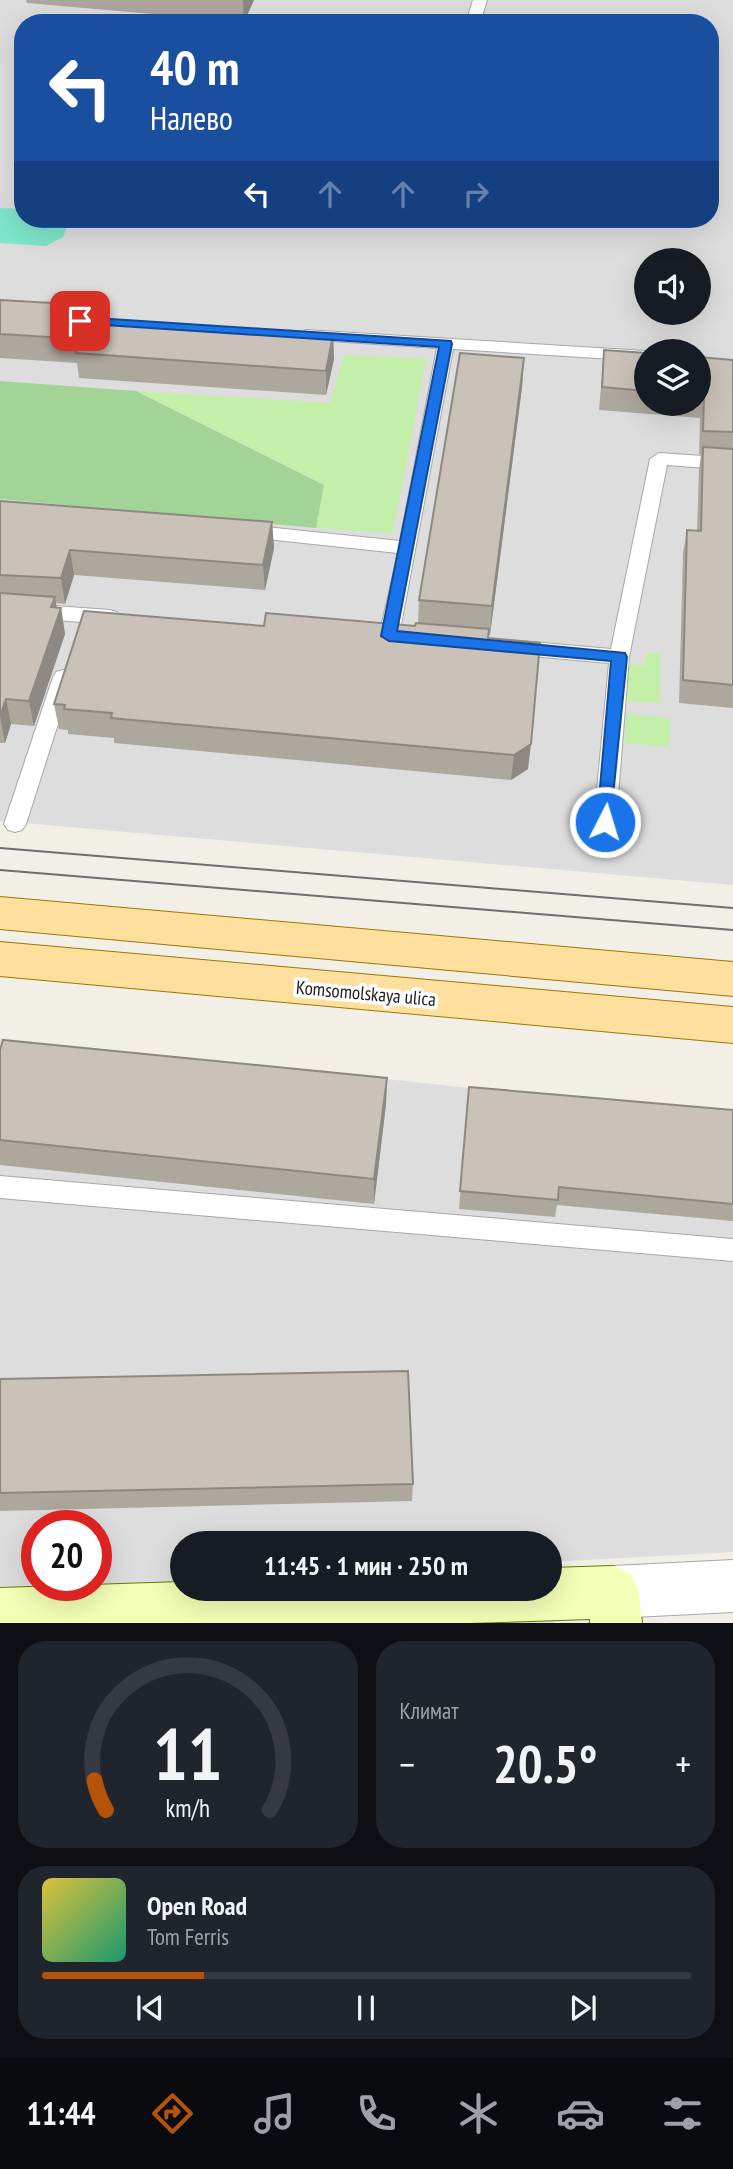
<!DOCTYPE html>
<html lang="ru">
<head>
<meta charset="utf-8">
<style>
  :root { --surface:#171b24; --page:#20242c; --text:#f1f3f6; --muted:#9ea1a6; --line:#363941; --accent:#b45309 }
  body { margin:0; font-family:"PT Sans Narrow",sans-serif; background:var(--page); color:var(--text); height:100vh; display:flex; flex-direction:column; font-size:26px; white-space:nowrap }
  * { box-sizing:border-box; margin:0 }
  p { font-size:23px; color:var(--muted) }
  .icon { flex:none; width:38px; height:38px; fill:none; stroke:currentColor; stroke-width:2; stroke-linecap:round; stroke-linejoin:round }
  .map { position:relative; height:1623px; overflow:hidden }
  .panel { display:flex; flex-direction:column; gap:18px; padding:18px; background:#0d0f14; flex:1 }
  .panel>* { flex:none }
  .hud { position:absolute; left:14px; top:14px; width:705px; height:214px; border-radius:28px; box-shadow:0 7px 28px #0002; background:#1a4fa0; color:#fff; overflow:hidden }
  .controls { position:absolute; left:634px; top:248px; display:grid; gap:14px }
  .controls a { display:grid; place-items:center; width:77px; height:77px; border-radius:50%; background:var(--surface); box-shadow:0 7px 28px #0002; font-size:35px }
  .speed { position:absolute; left:21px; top:1510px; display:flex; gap:14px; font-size:35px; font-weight:700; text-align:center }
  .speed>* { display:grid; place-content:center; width:91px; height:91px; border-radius:50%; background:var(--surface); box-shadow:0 7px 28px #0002; line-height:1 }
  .speed .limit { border:10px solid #d22; background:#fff; color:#111 }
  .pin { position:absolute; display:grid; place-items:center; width:60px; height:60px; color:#fff; margin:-30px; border-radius:14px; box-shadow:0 4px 10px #0006 }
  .me { position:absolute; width:77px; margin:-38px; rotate:5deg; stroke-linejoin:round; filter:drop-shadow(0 0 5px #0008) }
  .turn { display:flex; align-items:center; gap:24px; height:147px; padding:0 21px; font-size:32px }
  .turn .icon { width:91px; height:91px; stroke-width:2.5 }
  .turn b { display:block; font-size:49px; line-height:60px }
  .lanes { display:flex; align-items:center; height:66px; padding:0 21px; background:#0003; justify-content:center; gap:35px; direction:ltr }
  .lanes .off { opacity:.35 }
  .big { font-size:52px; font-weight:700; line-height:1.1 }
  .panel .card { flex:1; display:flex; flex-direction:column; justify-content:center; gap:10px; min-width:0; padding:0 24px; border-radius:28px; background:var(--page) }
  .panel .dial { align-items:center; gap:0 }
  .dial svg { height:182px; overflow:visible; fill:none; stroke:var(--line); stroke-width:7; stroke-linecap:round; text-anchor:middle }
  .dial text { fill:var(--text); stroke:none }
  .song { display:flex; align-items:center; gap:21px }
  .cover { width:84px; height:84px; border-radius:10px; background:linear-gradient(135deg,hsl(50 70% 55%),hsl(160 70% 35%)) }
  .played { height:7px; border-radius:4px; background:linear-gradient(90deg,var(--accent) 25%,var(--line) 25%) }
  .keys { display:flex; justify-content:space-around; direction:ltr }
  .heat { display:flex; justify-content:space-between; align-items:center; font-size:38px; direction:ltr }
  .panel .tiles { flex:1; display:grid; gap:18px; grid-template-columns:1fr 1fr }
  .card:last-child { grid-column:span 2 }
  .trip { position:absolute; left:170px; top:1531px; width:392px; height:70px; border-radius:35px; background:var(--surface); box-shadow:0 7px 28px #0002; font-weight:700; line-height:70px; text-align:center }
  .tabs { display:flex; height:112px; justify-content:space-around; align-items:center; background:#090b0e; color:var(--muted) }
  .tabs .icon { width:49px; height:49px }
  .tabs .current { color:var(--accent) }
  .tabs b { font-size:32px; color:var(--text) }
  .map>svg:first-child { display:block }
  .residential { fill:#dedddd; fill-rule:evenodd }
  .grass { fill:#c4efa8 }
  .forest { fill:#a3d497 }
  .pitch { fill:#7ee6c8 }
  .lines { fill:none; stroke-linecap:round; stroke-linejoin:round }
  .lane-casing { stroke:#a7a7a7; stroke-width:2 }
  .street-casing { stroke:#a7a7a7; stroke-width:2 }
  .secondary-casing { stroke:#637e00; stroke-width:2 }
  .primary-casing { stroke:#9c7800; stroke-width:2 }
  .lane { fill:#fff; fill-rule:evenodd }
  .street { fill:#fff; fill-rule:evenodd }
  .secondary { fill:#f3feb6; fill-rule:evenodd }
  .primary { fill:#ffdf9d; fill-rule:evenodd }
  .tram { stroke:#6e6e6e; stroke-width:2 }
  .wall { fill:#aea79e }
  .shaded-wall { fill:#8d8881 }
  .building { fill:#cac2b8; stroke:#8d8881; stroke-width:2 }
  .route { fill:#1a73e8; stroke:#114b97; stroke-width:2 }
  .labels { text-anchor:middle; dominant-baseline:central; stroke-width:7; stroke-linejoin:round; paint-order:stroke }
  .street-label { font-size:19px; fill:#202020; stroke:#fff }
</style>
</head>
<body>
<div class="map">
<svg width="733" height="1623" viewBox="0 0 733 1623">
  <rect width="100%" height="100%" fill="#f1efe6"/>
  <path class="residential" d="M0,0H733V885L0,821ZM23,23H710V219H23ZM646,261H698V313H646ZM646,352H698V404H646Z
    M0,1038L733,1116V1552L550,1562V1544H182V1589H550V1570L554,1623H0ZM37,1526H96V1586H37Z"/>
  <path class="grass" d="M344,355L426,359L393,533L316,528L324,485L136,391L330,403Z
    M646,653L660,654V703L627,701L629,664L644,666Z
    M626,714L670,718L669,747L625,743Z"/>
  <path class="forest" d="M0,381L136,391L324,485L316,528L0,499Z"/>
  <path class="pitch" d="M0,208L23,209V219H68L69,221L63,237L46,246L0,243Z"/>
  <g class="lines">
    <g class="lane-casing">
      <path id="lane" d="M473,0H487L480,23H466Z
        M306,330L646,351L650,352H646V361L453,349L400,630L412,632L415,637L412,642C402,645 392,644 382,641L379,636L398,553L246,537L239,535L237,531L239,527L246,525L400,541L437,348L300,339L298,335Z
        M659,453L733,458V470L667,465L629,657L616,822L612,828L605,830L598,828L594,822L609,663L510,654L503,652L500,647L503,642L510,640L611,649L650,459Z
        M0,602L110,610L117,612L120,617L117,622L110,624L0,616Z
        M63,670L70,672L73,677L26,824L22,830L15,832L8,830L4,824L53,677L56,672Z
        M0,1176L733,1239V1261L0,1198Z"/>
    </g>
    <g class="street-casing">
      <path id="street" d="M733,1560V1612L613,1618L595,1610L587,1592L595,1574L613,1566Z"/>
    </g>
    <g class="secondary-casing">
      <path id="secondary" d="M613,1566L631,1574L639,1592L642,1623H590V1619L470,1623H0V1588L182,1582V1589H550V1568Z"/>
    </g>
    <g class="primary-casing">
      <path id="primary" d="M0,897L733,962V996L0,929Z
        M0,942L733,1007V1043L0,976Z"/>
    </g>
    <use href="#lane" class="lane"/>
    <use href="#street" class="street"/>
    <use href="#secondary" class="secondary"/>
    <use href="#primary" class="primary"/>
    <path class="tram" d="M0,848L733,908
      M0,870L733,930"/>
  </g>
  <path class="wall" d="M26,0H254L244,22L27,3Z
    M0,300L104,306L105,319L333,335L334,359L326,395L79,378L77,363L0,358Z
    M604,350L646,353V404H698V357L733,360V708L679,703L683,553L687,530L697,531L699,470L701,454H699L700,418L599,410Z
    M524,358L522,387L490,635H488V638L528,769L511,780L114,743V738L68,734V730L59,729L54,704L264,626H415L418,623L419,600Z
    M0,501L272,522L274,548L265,590L74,575L65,604L56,603L57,608H61L65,634L34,726L11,724L5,743H0Z
    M0,1050L387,1078L386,1104L374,1204L0,1165Z
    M469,1087L733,1110V1221L557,1205L555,1217L459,1209Z
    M0,1379L413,1484L412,1501L0,1511Z"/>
  <path class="shaded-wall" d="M243,0H254L244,22Z
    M104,306L107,330L99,319Z
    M333,335L334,359L326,395V371Z
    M524,358L522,387L490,635L492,606Z
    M272,522L274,548L265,590L263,565Z
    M70,550L74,575L65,604L61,578Z
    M55,597L58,616L61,608L65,634L34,726L29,701Z
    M6,699L11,724L5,743L0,716Z
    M531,744L528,769L511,780L514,755Z
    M387,1078L386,1104L374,1204V1179Z"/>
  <path class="building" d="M0,300L104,306L99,319L333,335L326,371L76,353L81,339L0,334Z
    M604,350L646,353V391L602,387Z
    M460,353L524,358L492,606L419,600Z
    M698,357L733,360V432L703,431L704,395H698Z
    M703,447L733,449V685L683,680L687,530L701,531Z
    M0,501L272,522L263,565L70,550L61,578L0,575Z
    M0,593L55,597L51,607L61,608L29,701L6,699L0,716Z
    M84,611L264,626L266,613L415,626L416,623L489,629L488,638L540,643L531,744L514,755L111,718L112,713L64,709L65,705L54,704Z
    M3,1040L387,1078L374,1179L0,1140V1050Z
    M469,1087L733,1110V1204L559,1187L558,1200L460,1191Z
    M408,1371L413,1484L0,1493V1379Z"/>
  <path class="route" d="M80,317L451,341L452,344L397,631L625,653L627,657L610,826H599L597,822L611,661L389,641L381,636L439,347L75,323L73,321Z"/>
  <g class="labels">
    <g class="street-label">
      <text transform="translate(366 993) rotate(5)">Komsomolskaya ulica</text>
    </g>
  </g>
</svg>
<div class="controls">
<a><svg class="icon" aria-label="sound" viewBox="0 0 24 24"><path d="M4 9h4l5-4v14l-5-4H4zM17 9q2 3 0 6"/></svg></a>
<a><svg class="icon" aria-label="layers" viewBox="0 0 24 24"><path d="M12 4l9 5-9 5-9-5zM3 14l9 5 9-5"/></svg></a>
</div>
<div class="speed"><div class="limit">20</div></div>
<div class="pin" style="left:80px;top:321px;background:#d93025"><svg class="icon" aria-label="arrive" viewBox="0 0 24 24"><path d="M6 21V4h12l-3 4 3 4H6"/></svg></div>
<svg class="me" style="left:605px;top:822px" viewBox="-20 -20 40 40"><circle r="17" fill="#1a73e8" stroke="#fff" stroke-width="3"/><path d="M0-11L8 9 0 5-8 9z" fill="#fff"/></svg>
<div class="trip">11:45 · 1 мин · 250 m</div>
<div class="hud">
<div class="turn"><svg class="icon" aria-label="left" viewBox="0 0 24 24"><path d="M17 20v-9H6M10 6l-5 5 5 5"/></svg><div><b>40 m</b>Налево</div></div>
<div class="lanes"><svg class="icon" aria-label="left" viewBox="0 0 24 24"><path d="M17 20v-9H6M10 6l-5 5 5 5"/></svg><svg class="icon off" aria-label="ahead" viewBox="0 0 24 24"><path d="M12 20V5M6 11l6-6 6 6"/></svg><svg class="icon off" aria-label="ahead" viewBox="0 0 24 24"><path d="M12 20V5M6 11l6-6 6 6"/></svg><svg class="icon off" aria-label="right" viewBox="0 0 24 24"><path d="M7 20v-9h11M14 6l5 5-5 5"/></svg></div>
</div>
</div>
<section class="panel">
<div class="tiles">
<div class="card dial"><svg viewBox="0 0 100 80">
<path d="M14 69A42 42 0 1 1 86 69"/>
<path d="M14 69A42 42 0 0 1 9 56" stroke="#b45309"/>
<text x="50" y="56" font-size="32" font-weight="700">11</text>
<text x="50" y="72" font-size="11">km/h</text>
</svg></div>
<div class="card"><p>Климат</p>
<div class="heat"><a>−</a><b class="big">20.5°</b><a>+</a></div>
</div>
<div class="card">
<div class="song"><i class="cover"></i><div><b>Open Road</b><p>Tom Ferris</p></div></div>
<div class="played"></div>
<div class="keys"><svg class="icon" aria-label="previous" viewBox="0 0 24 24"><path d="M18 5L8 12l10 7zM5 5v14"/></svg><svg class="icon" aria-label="pause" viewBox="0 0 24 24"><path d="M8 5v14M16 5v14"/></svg><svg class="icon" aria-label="next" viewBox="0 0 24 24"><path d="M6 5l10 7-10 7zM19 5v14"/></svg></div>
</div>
</div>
</section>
<nav class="tabs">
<b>11:44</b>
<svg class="icon current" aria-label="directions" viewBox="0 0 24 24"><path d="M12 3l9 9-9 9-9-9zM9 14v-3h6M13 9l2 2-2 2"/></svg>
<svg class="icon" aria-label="music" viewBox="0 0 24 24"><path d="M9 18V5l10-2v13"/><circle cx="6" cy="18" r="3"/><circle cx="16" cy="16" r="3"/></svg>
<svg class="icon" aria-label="phone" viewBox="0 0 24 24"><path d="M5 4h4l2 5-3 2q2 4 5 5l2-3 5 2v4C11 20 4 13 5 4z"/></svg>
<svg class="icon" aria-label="climate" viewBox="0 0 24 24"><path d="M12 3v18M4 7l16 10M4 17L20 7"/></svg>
<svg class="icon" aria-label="car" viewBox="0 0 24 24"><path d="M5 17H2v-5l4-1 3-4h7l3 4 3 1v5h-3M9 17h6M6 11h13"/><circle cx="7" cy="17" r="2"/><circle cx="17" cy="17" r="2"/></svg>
<svg class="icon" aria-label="filters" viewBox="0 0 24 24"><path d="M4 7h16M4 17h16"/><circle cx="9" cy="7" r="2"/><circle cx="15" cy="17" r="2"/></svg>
</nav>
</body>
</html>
